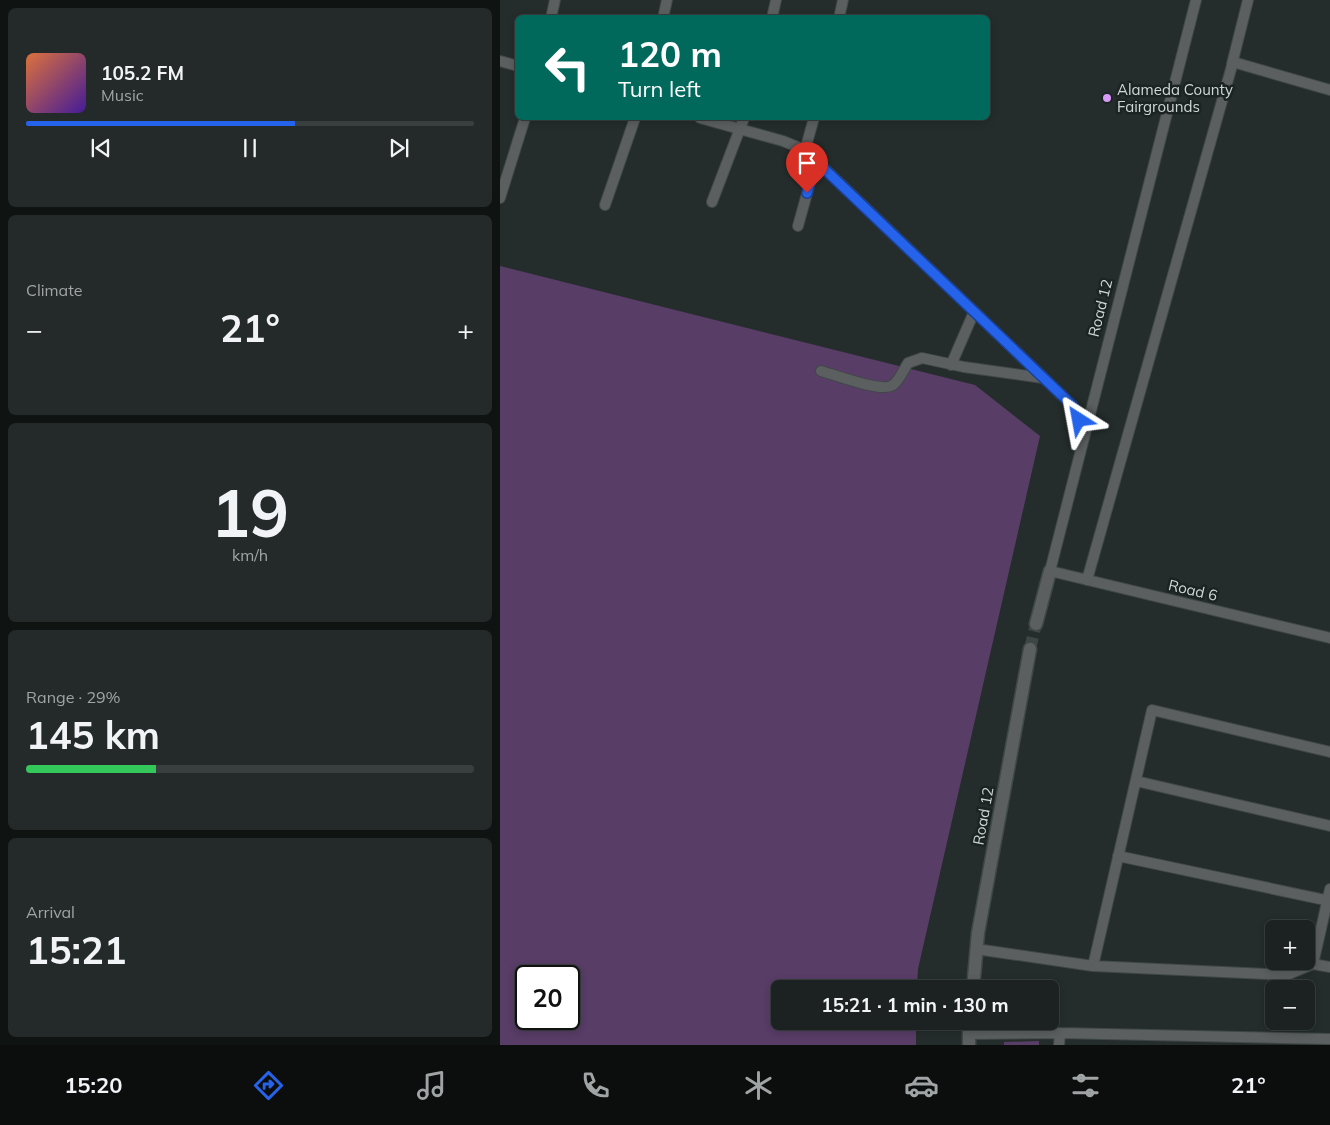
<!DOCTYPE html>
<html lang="en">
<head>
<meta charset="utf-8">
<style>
  :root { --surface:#1b2221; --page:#242a2a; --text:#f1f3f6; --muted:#a0a4a5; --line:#393f3f; --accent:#2563eb }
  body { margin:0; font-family:Mulish,sans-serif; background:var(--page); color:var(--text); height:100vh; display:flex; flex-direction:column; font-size:19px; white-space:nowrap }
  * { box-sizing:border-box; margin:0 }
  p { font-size:16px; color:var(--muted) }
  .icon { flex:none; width:28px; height:28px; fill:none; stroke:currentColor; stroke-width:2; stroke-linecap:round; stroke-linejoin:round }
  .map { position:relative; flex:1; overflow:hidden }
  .side { display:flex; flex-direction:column; gap:8px; padding:8px; background:#0f1312; width:500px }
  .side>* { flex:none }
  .top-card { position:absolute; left:15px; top:15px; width:475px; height:105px; border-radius:8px; box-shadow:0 2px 8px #0003,0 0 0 1px var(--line); background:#00695c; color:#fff; overflow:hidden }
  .buttons { position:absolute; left:765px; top:920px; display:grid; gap:10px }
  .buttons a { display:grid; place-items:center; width:50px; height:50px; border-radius:8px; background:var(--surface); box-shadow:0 2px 8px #0003,0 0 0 1px var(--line); font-size:25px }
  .speed { position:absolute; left:15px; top:965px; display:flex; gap:10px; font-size:25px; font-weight:700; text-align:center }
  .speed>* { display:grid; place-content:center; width:65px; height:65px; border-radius:50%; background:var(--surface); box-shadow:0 2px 8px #0003,0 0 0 1px var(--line); line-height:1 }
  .speed .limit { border:2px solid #111; border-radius:8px; background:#fff; color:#111 }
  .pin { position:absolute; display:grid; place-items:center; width:42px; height:42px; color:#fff; margin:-51px -21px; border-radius:50% 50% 50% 0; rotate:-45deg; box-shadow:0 0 5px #0007 }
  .pin .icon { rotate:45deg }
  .me { position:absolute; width:55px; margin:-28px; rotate:326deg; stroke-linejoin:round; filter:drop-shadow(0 0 4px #0008) }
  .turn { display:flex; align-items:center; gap:18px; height:105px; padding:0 20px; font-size:22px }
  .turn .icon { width:65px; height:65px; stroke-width:2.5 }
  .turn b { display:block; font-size:35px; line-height:42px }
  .big { font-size:38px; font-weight:700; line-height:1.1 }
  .side .tile { flex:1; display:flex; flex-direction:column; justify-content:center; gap:8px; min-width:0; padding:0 18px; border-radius:8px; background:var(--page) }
  .side .dial { align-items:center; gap:0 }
  .dial b { font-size:65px; line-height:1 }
  .song { display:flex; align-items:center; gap:15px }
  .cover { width:60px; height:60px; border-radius:8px; background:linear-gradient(135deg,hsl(20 70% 55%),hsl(260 70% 35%)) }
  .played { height:5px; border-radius:2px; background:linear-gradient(90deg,var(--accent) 60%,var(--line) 60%) }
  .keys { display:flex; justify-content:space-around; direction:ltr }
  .heat { display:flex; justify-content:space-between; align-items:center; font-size:28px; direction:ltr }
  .charge { height:8px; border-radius:4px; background:linear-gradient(90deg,#34c759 29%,var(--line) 0) }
  .trip { position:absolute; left:271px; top:980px; width:288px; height:50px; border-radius:8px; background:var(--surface); box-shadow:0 2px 8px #0003,0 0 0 1px var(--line); font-weight:700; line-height:50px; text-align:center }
  .tab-bar { display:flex; height:80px; justify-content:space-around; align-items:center; background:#0b0e0d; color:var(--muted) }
  .tab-bar .icon { width:35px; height:35px }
  .tab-bar .current { color:var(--accent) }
  .tab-bar b { font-size:22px; color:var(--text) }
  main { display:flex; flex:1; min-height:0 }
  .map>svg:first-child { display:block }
  .green { fill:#583d66; fill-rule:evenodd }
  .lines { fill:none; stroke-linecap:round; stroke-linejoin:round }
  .street-tunnel { stroke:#3e4645; stroke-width:12; stroke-dasharray:12 6; stroke-linecap:butt }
  .lane-casing { stroke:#404847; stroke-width:12 }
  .street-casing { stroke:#404847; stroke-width:15 }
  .lane { stroke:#5b5f5f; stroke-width:10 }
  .street { stroke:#5b5f5f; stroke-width:12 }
  .route-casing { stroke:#184099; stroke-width:12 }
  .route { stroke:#2563eb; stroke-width:9 }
  .poi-dot { fill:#d89af8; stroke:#1b2422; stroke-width:2 }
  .labels { text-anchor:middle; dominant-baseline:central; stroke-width:5; stroke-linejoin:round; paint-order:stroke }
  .poi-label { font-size:15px; fill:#d0d6d5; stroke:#1b2422; text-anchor:start }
  .street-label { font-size:15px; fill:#d0d6d5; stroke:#1b2422 }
</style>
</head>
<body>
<main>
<section class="side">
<div class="tile">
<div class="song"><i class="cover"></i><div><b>105.2 FM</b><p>Music</p></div></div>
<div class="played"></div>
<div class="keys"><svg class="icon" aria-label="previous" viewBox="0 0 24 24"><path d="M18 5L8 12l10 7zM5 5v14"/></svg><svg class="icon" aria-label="pause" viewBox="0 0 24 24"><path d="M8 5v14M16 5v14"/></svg><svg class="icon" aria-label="next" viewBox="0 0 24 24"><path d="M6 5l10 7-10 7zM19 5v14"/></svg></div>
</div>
<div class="tile"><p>Climate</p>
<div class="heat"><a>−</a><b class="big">21°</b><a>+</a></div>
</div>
<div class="tile dial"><b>19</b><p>km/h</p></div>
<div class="tile"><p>Range · 29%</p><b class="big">145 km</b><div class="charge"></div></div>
<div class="tile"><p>Arrival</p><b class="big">15:21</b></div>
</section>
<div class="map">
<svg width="830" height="1045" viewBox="0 0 830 1045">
  <rect width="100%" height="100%" fill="#242d2c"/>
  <path class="green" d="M0,266L475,385L540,436L418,969L417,989H280V1021H416V1045H0ZM26,976H69V1019H26Z
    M539,1041V1045H504V1042Z"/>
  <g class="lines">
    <path class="street-tunnel" d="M530,649L536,624"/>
    <g class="lane-casing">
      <path id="lane" d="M696,0L550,571L830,638
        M51,18L55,0
        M163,18L167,0
        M272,18L276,0
        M339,18L343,0
        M0,61L18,66
        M732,64L748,0
        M200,118L283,141L305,150
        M314,118L305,150L573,406L585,433
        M0,198L25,118
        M212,202L244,118
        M105,205L135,118
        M298,226L316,161
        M451,365L474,312
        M321,371C335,375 382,393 393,385C399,381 404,369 408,363L422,358L464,367L543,378
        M587,580L733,62L830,90
        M636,781L830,826
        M618,856L830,901
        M476,949L593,966L787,975L813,964L830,967
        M813,964L830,889
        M593,966L652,710L830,752
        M469,1034L560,1033L830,1039
        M559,1045L560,1033"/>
    </g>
    <g class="street-casing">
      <path id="street" d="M536,624L550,571
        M473,989L478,933L530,649
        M469,1045V1021"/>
    </g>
    <use href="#lane" class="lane"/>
    <use href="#street" class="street"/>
  </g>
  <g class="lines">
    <g class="route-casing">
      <path id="route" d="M307,193L316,161L573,406L579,420"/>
    </g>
    <use href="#route" class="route"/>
  </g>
  <circle class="poi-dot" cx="607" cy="98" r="5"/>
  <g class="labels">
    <g class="poi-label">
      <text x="617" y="89">Alameda County<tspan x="617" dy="17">Fairgrounds</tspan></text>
    </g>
    <g class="street-label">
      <text transform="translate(600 308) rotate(-76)">Road 12</text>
      <text transform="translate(693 590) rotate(13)">Road 6</text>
      <text transform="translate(483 816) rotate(-80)">Road 12</text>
    </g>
  </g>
</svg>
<div class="buttons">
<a>+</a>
<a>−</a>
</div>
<div class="speed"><div class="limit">20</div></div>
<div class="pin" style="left:307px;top:193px;background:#d93025"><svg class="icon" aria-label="arrive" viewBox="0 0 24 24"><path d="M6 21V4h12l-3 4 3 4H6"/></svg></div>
<svg class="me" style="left:579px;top:420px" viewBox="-20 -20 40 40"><path d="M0-17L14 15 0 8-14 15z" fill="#2563eb" stroke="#fff" stroke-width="4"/></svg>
<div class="trip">15:21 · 1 min · 130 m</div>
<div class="top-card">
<div class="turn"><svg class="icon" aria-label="left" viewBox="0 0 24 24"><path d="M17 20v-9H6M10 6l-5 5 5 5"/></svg><div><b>120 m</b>Turn left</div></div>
</div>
</div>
</main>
<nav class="tab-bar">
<b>15:20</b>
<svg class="icon current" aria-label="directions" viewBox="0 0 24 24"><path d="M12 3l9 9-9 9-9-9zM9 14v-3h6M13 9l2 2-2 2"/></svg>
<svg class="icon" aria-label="music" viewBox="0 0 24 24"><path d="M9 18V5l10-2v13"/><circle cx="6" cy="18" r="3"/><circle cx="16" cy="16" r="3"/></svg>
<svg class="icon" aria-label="phone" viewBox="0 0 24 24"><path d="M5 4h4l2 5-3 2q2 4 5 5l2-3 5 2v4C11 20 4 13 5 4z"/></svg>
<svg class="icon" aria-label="climate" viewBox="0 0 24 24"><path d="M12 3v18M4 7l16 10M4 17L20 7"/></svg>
<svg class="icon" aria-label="car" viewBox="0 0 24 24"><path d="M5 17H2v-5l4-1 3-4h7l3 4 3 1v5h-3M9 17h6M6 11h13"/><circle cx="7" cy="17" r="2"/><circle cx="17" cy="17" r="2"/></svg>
<svg class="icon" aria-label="filters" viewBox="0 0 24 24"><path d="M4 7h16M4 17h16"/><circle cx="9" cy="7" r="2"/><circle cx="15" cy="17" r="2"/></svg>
<b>21°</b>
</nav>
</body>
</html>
